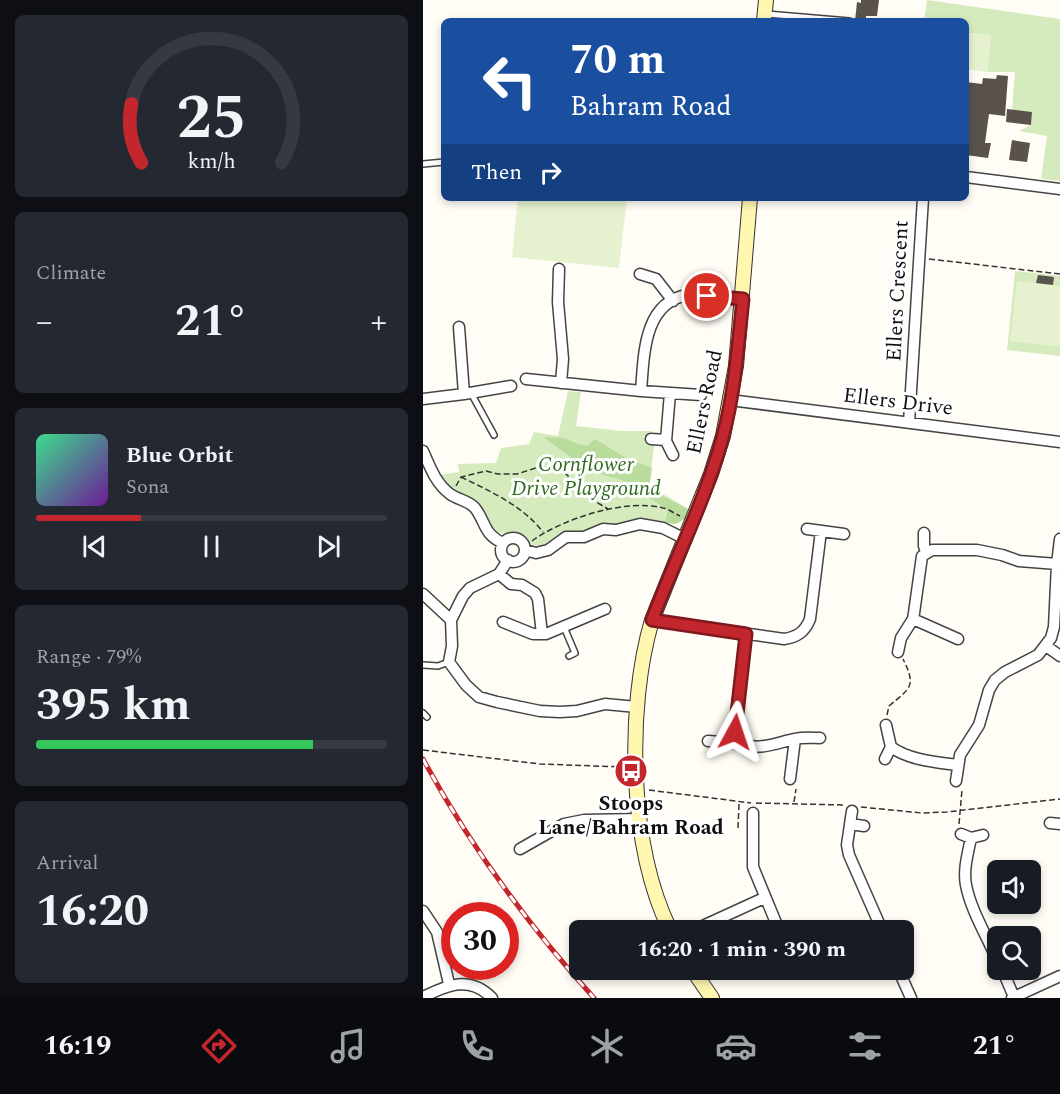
<!DOCTYPE html>
<html lang="en">
<head>
<meta charset="utf-8">
<style>
  :root { --surface:#171b24; --page:#242831; --text:#f1f3f6; --muted:#9ea1a6; --line:#363941; --accent:#c4262e }
  body { margin:0; font-family:Spectral,serif; background:var(--page); color:var(--text); height:100vh; display:flex; flex-direction:column; font-size:22px; white-space:nowrap }
  * { box-sizing:border-box; margin:0 }
  p { font-size:20px; color:var(--muted) }
  .icon { flex:none; width:33px; height:33px; fill:none; stroke:currentColor; stroke-width:2; stroke-linecap:round; stroke-linejoin:round }
  .map { position:relative; flex:1; overflow:hidden }
  .panel { display:flex; flex-direction:column; gap:15px; padding:15px; background:#0d0f14; width:423px }
  .panel>* { flex:none }
  .guide { position:absolute; left:18px; top:18px; width:528px; height:183px; border-radius:9px; box-shadow:0 3px 9px #0003; background:#1a4fa0; color:#fff; overflow:hidden }
  .controls { position:absolute; left:564px; top:860px; display:grid; gap:12px }
  .controls a { display:grid; place-items:center; width:54px; height:54px; border-radius:9px; background:var(--surface); box-shadow:0 3px 9px #0003; font-size:30px }
  .speed { position:absolute; left:18px; top:902px; display:flex; gap:12px; font-size:30px; font-weight:700; text-align:center }
  .speed>* { display:grid; place-content:center; width:78px; height:78px; border-radius:50%; background:var(--surface); box-shadow:0 3px 9px #0003; line-height:1 }
  .speed .limit { border:9px solid #d22; background:#fff; color:#111 }
  .pin { position:absolute; display:grid; place-items:center; width:51px; height:51px; color:#fff; margin:-26px; border:3px solid #fff; border-radius:50%; box-shadow:0 2px 6px #0007 }
  .me { position:absolute; width:66px; margin:-33px; rotate:5deg; stroke-linejoin:round; filter:drop-shadow(0 0 4px #0008) }
  .turn { display:flex; align-items:center; gap:21px; height:126px; padding:0 30px; font-size:27px }
  .turn .icon { width:78px; height:78px; stroke-width:2.5 }
  .turn b { display:block; font-size:42px; line-height:51px }
  .then { display:flex; align-items:center; height:57px; padding:0 30px; background:#0003; gap:12px; font-size:22px }
  .big { font-size:45px; font-weight:700; line-height:1.1 }
  .panel .tile { flex:1; display:flex; flex-direction:column; justify-content:center; gap:9px; min-width:0; padding:0 21px; border-radius:9px; background:var(--page) }
  .panel .dial { align-items:center; gap:0 }
  .dial svg { height:156px; overflow:visible; fill:none; stroke:var(--line); stroke-width:7; stroke-linecap:round; text-anchor:middle }
  .dial text { fill:var(--text); stroke:none }
  .song { display:flex; align-items:center; gap:18px }
  .cover { width:72px; height:72px; border-radius:9px; background:linear-gradient(135deg,hsl(150 70% 55%),hsl(280 70% 35%)) }
  .played { height:6px; border-radius:3px; background:linear-gradient(90deg,var(--accent) 30%,var(--line) 30%) }
  .keys { display:flex; justify-content:space-around; direction:ltr }
  .heat { display:flex; justify-content:space-between; align-items:center; font-size:33px; direction:ltr }
  .charge { height:9px; border-radius:4px; background:linear-gradient(90deg,#34c759 79%,var(--line) 0) }
  .trip { position:absolute; left:146px; top:920px; width:345px; height:60px; border-radius:9px; background:var(--surface); box-shadow:0 3px 9px #0003; font-weight:700; line-height:60px; text-align:center }
  .tab-bar { display:flex; height:96px; justify-content:space-around; align-items:center; background:#090b0e; color:var(--muted) }
  .tab-bar .icon { width:42px; height:42px }
  .tab-bar .on { color:var(--accent) }
  .tab-bar b { font-size:27px; color:var(--text) }
  main { display:flex; flex:1; min-height:0 }
  .map>svg:first-child { display:block }
  .green { fill:#d5ebbd }
  .forest { fill:#b9dc9c }
  .pitch { fill:#e6f2cf }
  .building { fill:#5a524d }
  .lines { fill:none; stroke-linecap:round; stroke-linejoin:round }
  .lane-casing { stroke:#444; stroke-width:8 }
  .street-casing { stroke:#444; stroke-width:13 }
  .secondary-casing { stroke:#333; stroke-width:16 }
  .path { stroke:#333; stroke-width:1.5; stroke-dasharray:6 3; stroke-linecap:butt }
  .lane { stroke:#fff; stroke-width:5 }
  .street { stroke:#fff; stroke-width:10 }
  .secondary { stroke:#fff6b0; stroke-width:14 }
  .rail-casing { stroke:#c4262e; stroke-width:5 }
  .rail { stroke:#fff; stroke-width:3; stroke-dasharray:9; stroke-linecap:butt }
  .route-casing { stroke:#7f191e; stroke-width:15 }
  .route { stroke:#c4262e; stroke-width:10 }
  .labels { text-anchor:middle; dominant-baseline:central; stroke-width:6; stroke-linejoin:round; paint-order:stroke }
  .street-label { font-size:21px; fill:#111; stroke:#fff }
  .park-label { font-size:21px; font-style:italic; fill:#2f6b1f; stroke:#fff }
  .poi-label { font-size:21px; font-weight:bold; fill:#111; stroke:#fff }
</style>
</head>
<body>
<main>
<section class="panel">
<div class="tile dial"><svg viewBox="0 0 100 80">
<path d="M14 69A42 42 0 1 1 86 69"/>
<path d="M14 69A42 42 0 0 1 9 39" stroke="#c4262e"/>
<text x="50" y="56" font-size="32" font-weight="700">25</text>
<text x="50" y="72" font-size="11">km/h</text>
</svg></div>
<div class="tile"><p>Climate</p>
<div class="heat"><a>−</a><b class="big">21°</b><a>+</a></div>
</div>
<div class="tile">
<div class="song"><i class="cover"></i><div><b>Blue Orbit</b><p>Sona</p></div></div>
<div class="played"></div>
<div class="keys"><svg class="icon" aria-label="previous" viewBox="0 0 24 24"><path d="M18 5L8 12l10 7zM5 5v14"/></svg><svg class="icon" aria-label="pause" viewBox="0 0 24 24"><path d="M8 5v14M16 5v14"/></svg><svg class="icon" aria-label="next" viewBox="0 0 24 24"><path d="M6 5l10 7-10 7zM19 5v14"/></svg></div>
</div>
<div class="tile"><p>Range · 79%</p><b class="big">395 km</b><div class="charge"></div></div>
<div class="tile"><p>Arrival</p><b class="big">16:20</b></div>
</section>
<div class="map">
<svg width="637" height="998" viewBox="0 0 637 998">
  <rect width="100%" height="100%" fill="#fffdf5"/>
  <path class="green" d="M504,0L637,19V181L618,179L624,136L596,131L608,125L609,112L589,110L592,72H564L568,35L544,33L543,42V21H501Z
    M592,271L637,276V356L584,350Z
    M145,391L158,392L153,426L198,431H230L220,437L226,444L231,446L226,489L244,496L265,509L253,524L219,518L196,524L176,525L156,532L143,531L137,533L120,545L115,546L110,545L96,535L72,533L58,508L21,482L17,475L36,472L35,464L73,463L78,448L106,444L111,432L135,436Z"/>
  <path class="forest" d="M120,437L141,438L155,444L164,446L172,439L203,458L229,468L226,489L265,509L262,519L253,524L242,523L245,510L219,493L216,485L167,471Z"/>
  <path class="pitch" d="M544,33L568,35L564,72L543,69Z
    M95,198H204L196,268L89,257Z
    M594,281L637,286V347L587,341Z"/>
  <path class="building" d="M438,0H456L454,16H443V21H432L434,2L438,3Z
    M574,75L585,76L582,116L566,114L562,143H568L565,158L543,155V82L559,84L560,78L573,79Z
    M584,109L609,112L608,125L583,122Z
    M589,140L607,143L604,162L586,160Z
    M615,275L631,277L630,285L613,283Z"/>
  <g class="lines">
    <g class="lane-casing">
      <path id="lane" d="M344,14L426,21
        M0,164L21,162
        M48,393L71,435
        M141,627L152,653L146,656
        M0,665L15,666L26,662
        M0,713L4,717"/>
    </g>
    <g class="street-casing">
      <path id="street" d="M543,177L637,189
        M136,269L135,302L140,359L138,383
        M217,274L233,279L250,301
        M103,379L218,391C221,356 220,303 264,295C279,292 304,298 320,299
        M218,391L278,395
        M247,393L243,441L250,455
        M41,394L88,386
        M0,399L41,394L36,327
        M307,400L637,442
        M486,423L500,198
        M228,439L243,440
        M0,451C7,467 13,484 27,494C35,500 45,500 52,508C63,522 60,534 80,543
        M384,529L421,534
        M501,533V546L503,552
        M78 550a12 12 0 1 1 24 0a12 12 0 1 1-24 0Z
        M102,550L113,553L125,550L143,537H161L180,529L193,530L217,524L240,528L262,539
        M85,560L76,574L47,588L40,596L28,620L29,646L26,662L43,685L56,697L74,702L117,711L137,712L154,711L182,704L214,707
        M76,574L88,584L99,585L112,593L115,599L119,634
        M0,594L28,620
        M490,619L535,639
        M229,620L361,639C374,637 382,632 387,619L398,531
        M80,622L110,634H123L182,609
        M323,634L312,725V733L316,740C331,754 355,742 372,739C381,737 389,738 397,738
        M623,646L637,656
        M475,652L478,638L490,619L491,613L499,556L509,550H554L579,555L596,561L634,564
        M463,725L468,747
        M285,741L310,743L316,740
        M462,759L468,747C486,760 512,762 534,765
        M367,779L372,739
        M533,781L537,755L556,725L566,690L572,680L582,672L615,655L628,638L631,627L634,564L637,539
        M429,811L424,845L426,855L459,930
        M330,813V867L356,930
        M627,823L637,824
        M427,824L441,826
        M538,834L548,838L560,835
        M548,838C545,853 540,870 543,885C548,911 564,936 574,960
        M97,849L141,824L161,820L216,819
        M0,911L14,932L26,984
        M271,930L341,898
        M475,969L488,998
        M579,969L591,997
        M0,997C24,985 47,975 69,998
        M589,998L637,976"/>
    </g>
    <g class="secondary-casing">
      <path id="secondary" d="M341,21L343,0
        M247,930C206,846 203,709 229,620L288,474L300,436L313,366L327,198
        M269,969L289,998"/>
    </g>
    <path class="path" d="M506,259L637,274
      M38,477C67,491 100,506 120,532
      M33,486L38,477L63,471L75,474H94L116,467H130L141,472L168,499L185,509
      M109,541C139,519 203,498 240,508C246,509 252,514 257,516
      M464,715L466,706C487,688 494,687 480,659
      M0,750L117,764L200,767
      M226,790L328,803
      M371,802L373,789
      M333,803L421,805
      M316,804L315,827L317,829
      M438,807L499,813L524,812L637,799
      M536,824L539,790"/>
    <use href="#lane" class="lane"/>
    <use href="#street" class="street"/>
    <use href="#secondary" class="secondary"/>
    <g class="rail-casing">
      <path id="rail" d="M0,759C47,846 105,925 171,998"/>
    </g>
    <use href="#rail" class="rail"/>
  </g>
  <g class="lines">
    <g class="route-casing">
      <path id="route" d="M284,296L320,299C315,345 312,391 300,436C283,499 252,559 229,620L323,634L312,732"/>
    </g>
    <use href="#route" class="route"/>
  </g>
  <defs>
    <g id="bus-disc" transform="scale(1.725)"><circle r="9.5" fill="#c4262e" stroke="#fff"/><path d="M-5-6H5V4H4V6H2V4H-2V6H-4V4H-5ZM-3.5-4V0h7V-4ZM-3.5 1.2v1.5H-2V1.2ZM2 1.2v1.5H3.5V1.2Z" fill="#fff"/></g>
  </defs>
  <g fill-rule="evenodd">
    <use href="#bus-disc" x="208" y="771"/>
  </g>
  <g class="labels">
    <g class="street-label">
      <text transform="translate(475 291) rotate(-87)">Ellers Crescent</text>
      <text transform="translate(282 402) rotate(-78)">Ellers Road</text>
      <text transform="translate(475 402) rotate(7)">Ellers Drive</text>
    </g>
    <g class="park-label">
      <text x="163" y="465">Cornflower<tspan x="163" dy="24">Drive Playground</tspan></text>
    </g>
    <g class="poi-label">
      <text x="208" y="804">Stoops<tspan x="208" dy="24">Lane/Bahram Road</tspan></text>
    </g>
  </g>
</svg>
<div class="controls">
<a><svg class="icon" aria-label="sound" viewBox="0 0 24 24"><path d="M4 9h4l5-4v14l-5-4H4zM17 9q2 3 0 6"/></svg></a>
<a><svg class="icon" aria-label="search" viewBox="0 0 24 24"><circle cx="10" cy="10" r="6"/><path d="M15 15l6 6"/></svg></a>
</div>
<div class="speed"><div class="limit">30</div></div>
<div class="pin" style="left:284px;top:296px;background:#d93025"><svg class="icon" aria-label="arrive" viewBox="0 0 24 24"><path d="M6 21V4h12l-3 4 3 4H6"/></svg></div>
<svg class="me" style="left:312px;top:732px" viewBox="-20 -20 40 40"><path d="M0-17L14 15 0 8-14 15z" fill="#c4262e" stroke="#fff" stroke-width="4"/></svg>
<div class="trip">16:20 · 1 min · 390 m</div>
<div class="guide">
<div class="turn"><svg class="icon" aria-label="left" viewBox="0 0 24 24"><path d="M17 20v-9H6M10 6l-5 5 5 5"/></svg><div><b>70 m</b>Bahram Road</div></div>
<div class="then">Then<svg class="icon" aria-label="right" viewBox="0 0 24 24"><path d="M7 20v-9h11M14 6l5 5-5 5"/></svg></div>
</div>
</div>
</main>
<nav class="tab-bar">
<b>16:19</b>
<svg class="icon on" aria-label="directions" viewBox="0 0 24 24"><path d="M12 3l9 9-9 9-9-9zM9 14v-3h6M13 9l2 2-2 2"/></svg>
<svg class="icon" aria-label="music" viewBox="0 0 24 24"><path d="M9 18V5l10-2v13"/><circle cx="6" cy="18" r="3"/><circle cx="16" cy="16" r="3"/></svg>
<svg class="icon" aria-label="phone" viewBox="0 0 24 24"><path d="M5 4h4l2 5-3 2q2 4 5 5l2-3 5 2v4C11 20 4 13 5 4z"/></svg>
<svg class="icon" aria-label="climate" viewBox="0 0 24 24"><path d="M12 3v18M4 7l16 10M4 17L20 7"/></svg>
<svg class="icon" aria-label="car" viewBox="0 0 24 24"><path d="M5 17H2v-5l4-1 3-4h7l3 4 3 1v5h-3M9 17h6M6 11h13"/><circle cx="7" cy="17" r="2"/><circle cx="17" cy="17" r="2"/></svg>
<svg class="icon" aria-label="filters" viewBox="0 0 24 24"><path d="M4 7h16M4 17h16"/><circle cx="9" cy="7" r="2"/><circle cx="15" cy="17" r="2"/></svg>
<b>21°</b>
</nav>
</body>
</html>
